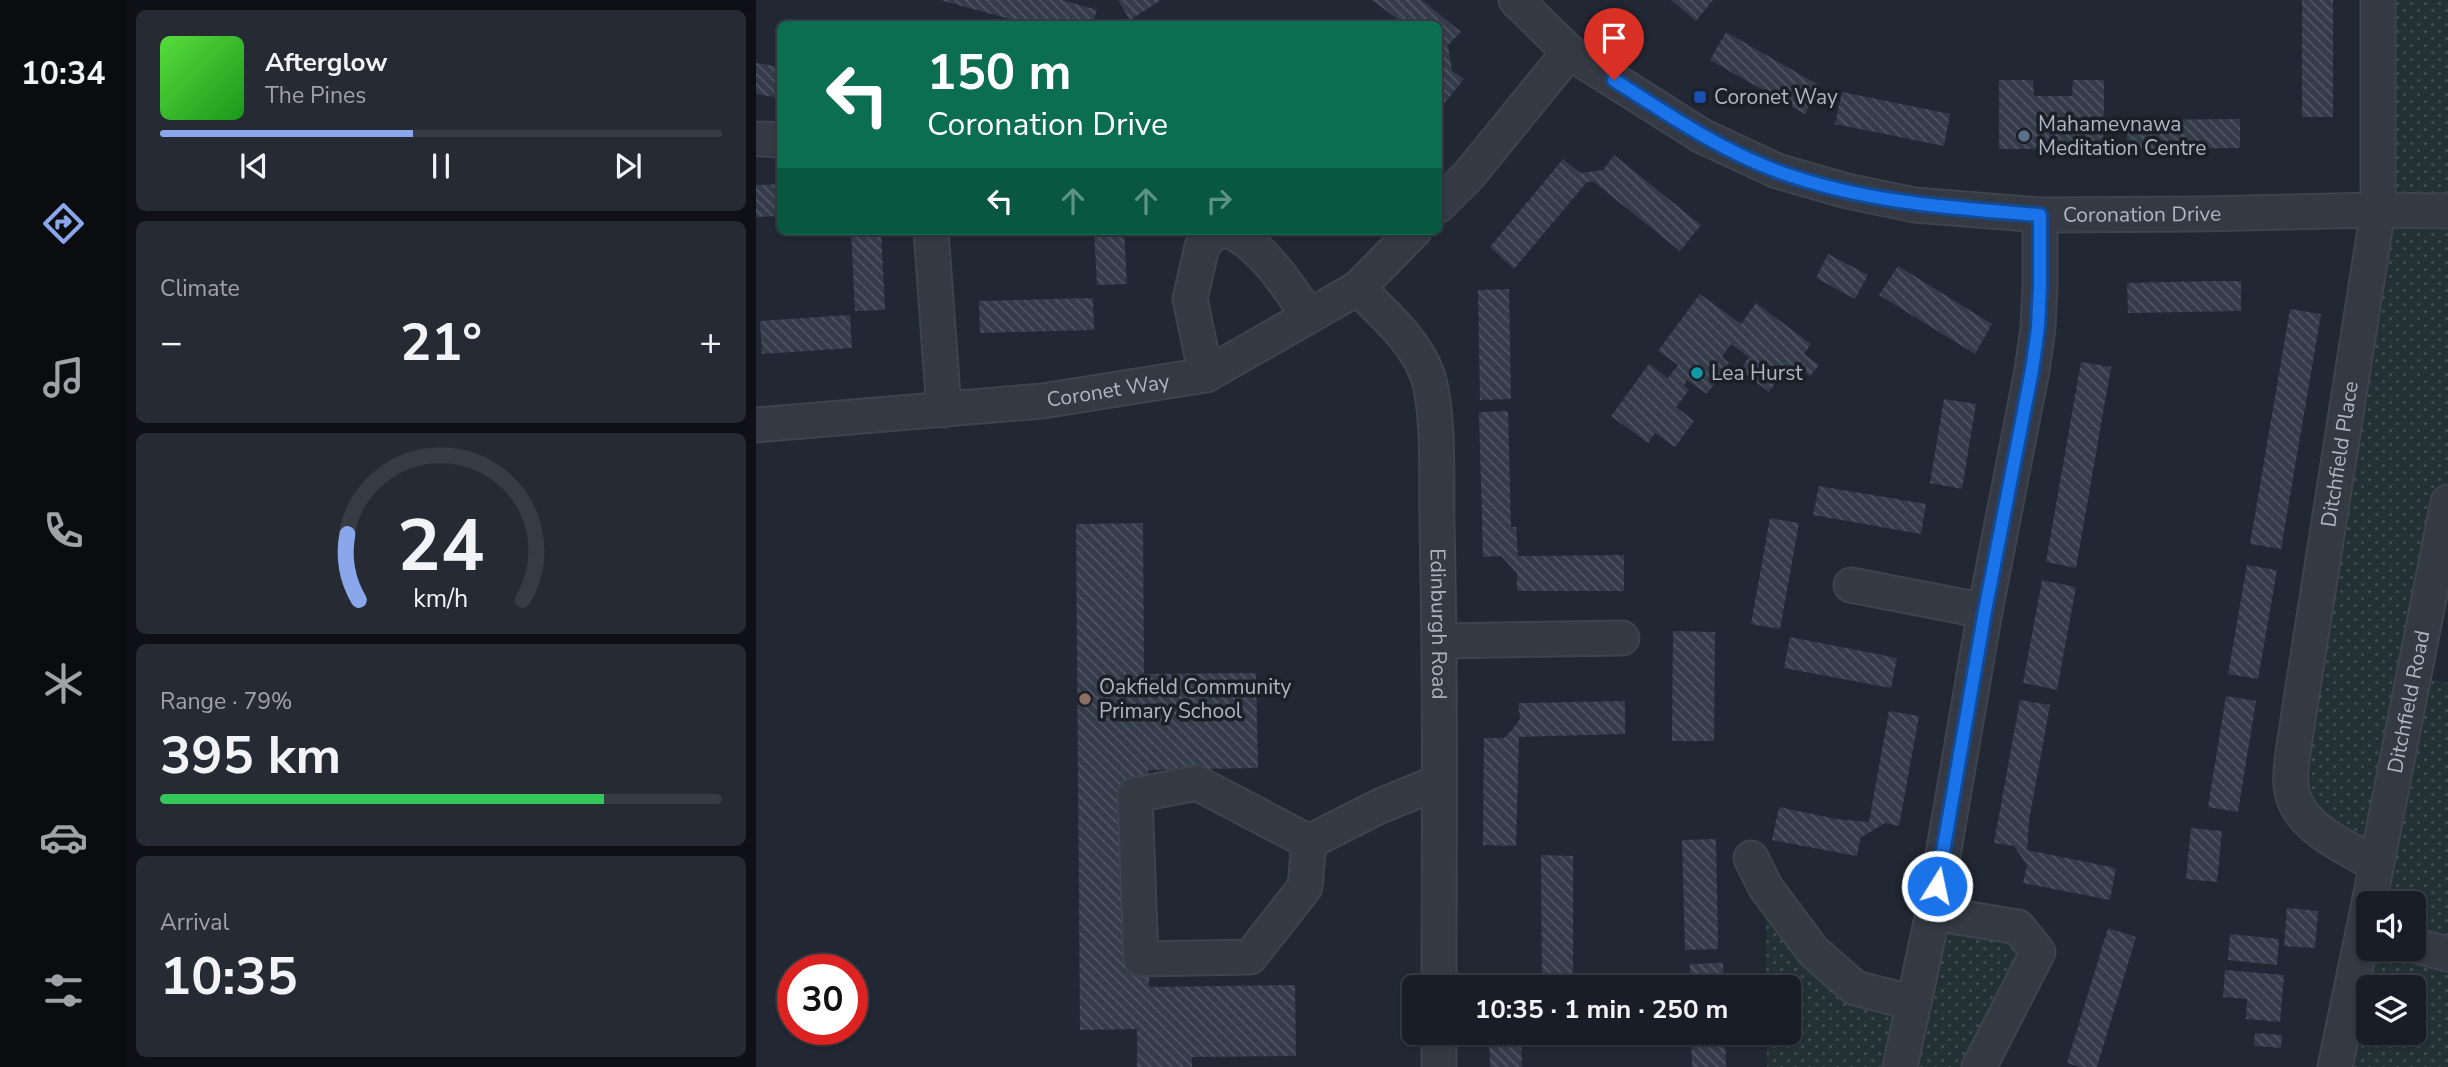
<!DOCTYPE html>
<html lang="en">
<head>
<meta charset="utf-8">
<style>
  :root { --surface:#191d26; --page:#262a32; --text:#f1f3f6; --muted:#9fa2a7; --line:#373b43; --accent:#8aa7eb }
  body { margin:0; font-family:"Nunito Sans",sans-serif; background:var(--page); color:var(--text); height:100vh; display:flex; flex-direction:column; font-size:26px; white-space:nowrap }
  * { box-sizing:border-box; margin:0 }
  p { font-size:23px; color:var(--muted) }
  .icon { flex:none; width:38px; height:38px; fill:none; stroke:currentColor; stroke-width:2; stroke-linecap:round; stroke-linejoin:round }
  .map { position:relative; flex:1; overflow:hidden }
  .drawer { display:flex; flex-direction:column; gap:10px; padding:10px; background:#0e1015; width:630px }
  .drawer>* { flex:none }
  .top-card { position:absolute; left:21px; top:21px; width:665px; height:214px; border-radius:10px; box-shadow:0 2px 5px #0004,0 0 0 2px var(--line); background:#0b6e4f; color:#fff; overflow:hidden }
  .tools { position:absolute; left:1600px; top:891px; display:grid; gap:14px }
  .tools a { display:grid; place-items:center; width:70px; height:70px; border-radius:10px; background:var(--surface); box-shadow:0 2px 5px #0004,0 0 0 2px var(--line); font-size:35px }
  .speed { position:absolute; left:21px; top:954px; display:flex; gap:14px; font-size:35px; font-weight:700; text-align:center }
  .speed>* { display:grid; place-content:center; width:91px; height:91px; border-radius:50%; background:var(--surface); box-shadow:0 2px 5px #0004,0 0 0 2px var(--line); line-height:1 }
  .speed .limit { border:10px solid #d22; background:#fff; color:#111 }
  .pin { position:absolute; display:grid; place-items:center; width:60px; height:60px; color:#fff; margin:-72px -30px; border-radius:50% 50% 50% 0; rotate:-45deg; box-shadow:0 0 7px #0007 }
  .pin .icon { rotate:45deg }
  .me { position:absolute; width:77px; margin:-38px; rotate:10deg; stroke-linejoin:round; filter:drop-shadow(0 0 5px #0008) }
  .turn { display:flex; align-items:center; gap:24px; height:147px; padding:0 35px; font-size:32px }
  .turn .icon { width:91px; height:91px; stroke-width:2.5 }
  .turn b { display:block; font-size:49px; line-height:60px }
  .lanes { display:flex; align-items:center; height:66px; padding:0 35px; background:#0003; justify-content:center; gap:35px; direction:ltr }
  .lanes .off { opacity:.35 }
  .big { font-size:52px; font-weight:700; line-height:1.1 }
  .drawer .tile { flex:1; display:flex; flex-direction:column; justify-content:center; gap:10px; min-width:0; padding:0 24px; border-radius:10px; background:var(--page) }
  .drawer .dial { align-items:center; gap:0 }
  .dial svg { height:182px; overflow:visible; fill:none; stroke:var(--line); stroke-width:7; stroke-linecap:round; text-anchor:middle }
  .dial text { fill:var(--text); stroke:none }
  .song { display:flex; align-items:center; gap:21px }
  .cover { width:84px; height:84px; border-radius:10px; background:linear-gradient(135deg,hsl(110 70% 55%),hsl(120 70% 35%)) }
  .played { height:7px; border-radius:4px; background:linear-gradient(90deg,var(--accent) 45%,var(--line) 45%) }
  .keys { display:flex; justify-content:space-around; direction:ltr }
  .heat { display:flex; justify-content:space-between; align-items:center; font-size:38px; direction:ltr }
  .charge { height:10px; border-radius:5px; background:linear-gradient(90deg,#34c759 79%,var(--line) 0) }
  .trip { position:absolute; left:646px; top:975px; width:399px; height:70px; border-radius:10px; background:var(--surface); box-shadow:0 2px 5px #0004,0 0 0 2px var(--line); font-weight:700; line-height:70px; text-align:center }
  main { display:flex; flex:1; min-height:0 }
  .menu { display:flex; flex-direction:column; width:126px; justify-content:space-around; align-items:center; background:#0a0c0f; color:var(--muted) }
  .menu .icon { width:49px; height:49px }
  .menu .selected { color:var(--accent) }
  .menu b { font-size:32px; color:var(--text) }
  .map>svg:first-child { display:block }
  .grass { fill:url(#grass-dots); fill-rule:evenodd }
  .building { fill:url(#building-back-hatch) }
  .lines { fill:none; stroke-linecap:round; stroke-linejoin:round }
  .minor-casing { stroke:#3e434d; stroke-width:37 }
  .minor { stroke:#343944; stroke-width:33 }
  .route-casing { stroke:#114b97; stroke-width:18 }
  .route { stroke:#1a73e8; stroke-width:12 }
  .transit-dot { fill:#1a4fb4; stroke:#1a1f28; stroke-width:2.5 }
  .service-dot { fill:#5c6f8a; stroke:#1a1f28; stroke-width:2.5 }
  .culture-dot { fill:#0f9aa8; stroke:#1a1f28; stroke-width:2.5 }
  .education-dot { fill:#8d6e63; stroke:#1a1f28; stroke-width:2.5 }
  .labels { text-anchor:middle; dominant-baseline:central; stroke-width:7; stroke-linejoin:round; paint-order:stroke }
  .poi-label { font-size:21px; fill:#aeb4c1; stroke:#1a1f28; text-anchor:start }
  .street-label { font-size:21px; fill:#aeb4c1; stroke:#1a1f28 }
</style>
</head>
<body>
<main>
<nav class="menu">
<b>10:34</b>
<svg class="icon selected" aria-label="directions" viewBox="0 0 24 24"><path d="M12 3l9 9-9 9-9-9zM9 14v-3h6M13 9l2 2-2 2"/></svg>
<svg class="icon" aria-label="music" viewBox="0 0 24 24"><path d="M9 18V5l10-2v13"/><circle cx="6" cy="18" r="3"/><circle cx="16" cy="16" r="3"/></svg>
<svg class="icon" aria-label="phone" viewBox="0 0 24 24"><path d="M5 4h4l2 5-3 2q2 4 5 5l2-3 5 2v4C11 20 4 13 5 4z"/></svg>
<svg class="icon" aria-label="climate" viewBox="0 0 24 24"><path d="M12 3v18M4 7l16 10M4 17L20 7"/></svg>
<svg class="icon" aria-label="car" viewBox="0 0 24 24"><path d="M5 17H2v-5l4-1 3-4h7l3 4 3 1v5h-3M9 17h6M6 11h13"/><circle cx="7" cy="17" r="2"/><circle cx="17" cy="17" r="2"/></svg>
<svg class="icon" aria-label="filters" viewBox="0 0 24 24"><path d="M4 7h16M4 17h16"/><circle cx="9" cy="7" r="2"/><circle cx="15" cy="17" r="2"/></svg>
</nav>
<section class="drawer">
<div class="tile">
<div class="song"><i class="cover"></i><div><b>Afterglow</b><p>The Pines</p></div></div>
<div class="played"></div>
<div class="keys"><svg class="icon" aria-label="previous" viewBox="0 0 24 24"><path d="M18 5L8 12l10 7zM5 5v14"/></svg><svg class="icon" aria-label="pause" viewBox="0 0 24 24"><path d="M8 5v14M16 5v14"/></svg><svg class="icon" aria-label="next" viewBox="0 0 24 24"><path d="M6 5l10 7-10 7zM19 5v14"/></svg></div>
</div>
<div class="tile"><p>Climate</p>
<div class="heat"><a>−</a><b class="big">21°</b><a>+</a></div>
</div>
<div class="tile dial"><svg viewBox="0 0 100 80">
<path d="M14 69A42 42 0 1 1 86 69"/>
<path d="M14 69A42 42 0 0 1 9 40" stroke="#8aa7eb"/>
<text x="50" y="56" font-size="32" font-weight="700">24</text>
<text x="50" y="72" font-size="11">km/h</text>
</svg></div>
<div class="tile"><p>Range · 79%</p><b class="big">395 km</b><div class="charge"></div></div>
<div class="tile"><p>Arrival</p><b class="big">10:35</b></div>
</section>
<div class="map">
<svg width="1692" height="1067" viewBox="0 0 1692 1067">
  <defs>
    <pattern id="grass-dots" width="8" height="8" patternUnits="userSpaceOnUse" patternTransform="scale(1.75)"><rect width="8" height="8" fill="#233134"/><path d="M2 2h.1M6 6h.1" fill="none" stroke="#404c50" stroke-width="1.8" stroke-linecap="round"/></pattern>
    <pattern id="building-back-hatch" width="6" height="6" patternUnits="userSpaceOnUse" patternTransform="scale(1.75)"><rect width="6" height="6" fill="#343b49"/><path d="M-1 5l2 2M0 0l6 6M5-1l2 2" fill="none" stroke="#4f5561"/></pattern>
  </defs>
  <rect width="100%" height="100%" fill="#212733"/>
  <path class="grass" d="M1619,0H1692V503L1658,674L1692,683V1067H1578L1619,865L1543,811L1605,318ZM1612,903H1657V948H1612ZM1612,987H1657V1032H1612Z
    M1010,888L1057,951L1157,1003L1177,913L1282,952L1223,1067H1011V1033L1032,1032V987H1010Z"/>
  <path class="building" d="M184,0H306L341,10L336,24H272Z
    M362,0H405L374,20Z
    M616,0H666L705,32L692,45L696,71L708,79L682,111V24H648Z
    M915,0H957L940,21Z
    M1546,0H1577V117H1546Z
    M970,32L1064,86L1049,114L954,60Z
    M0,63L24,67V98L0,94Z
    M1243,80H1277L1278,96H1316L1317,80H1348V149H1243Z
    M1086,92L1194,114L1188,146L1079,124Z
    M1484,119V148L1371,149V120Z
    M858,155L945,225L924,251L838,182H831L758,269L734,247L807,159L824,173L847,170Z
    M24,184V216L0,217V185Z
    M95,231H125L129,310L99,311Z
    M338,231H368L371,284L341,285Z
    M1072,254L1112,275L1099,299L1060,278Z
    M1142,266L1236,324L1219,354L1123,295Z
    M1457,281H1485V311L1372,313L1371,283Z
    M753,289L755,399L724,400L722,290Z
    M944,294L985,324L1000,303L1055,344L1048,354L1063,365L1054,376L1042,367L1031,382L1024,376L1013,392L984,370L993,357L975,344L966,357L973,363L951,394L931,380L928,386L933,390L920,407L938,421L919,447L899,433L892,443L855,416L893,364L912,378L922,365L902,351Z
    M337,298L338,330L224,333L223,301Z
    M1534,309L1565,314L1525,549L1494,544Z
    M94,315L96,348L6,354L4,321Z
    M1325,362L1355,367L1320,568L1290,562Z
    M1188,399L1220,404L1206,489L1174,483Z
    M752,411L755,527H760L762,556L868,555V591H761V573L745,556L727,557L723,412Z
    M1063,486L1170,504L1165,534L1057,515Z
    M1014,518L1043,523L1024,629L995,624Z
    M387,523L388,674L500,673L502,768L392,770L393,987L539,985L540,1056L436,1057V1067H381V1029L324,1030L320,524Z
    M1491,565L1521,570L1502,679L1472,674Z
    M1286,580L1320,587L1301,690L1267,683Z
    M917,631L959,632L958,741H916Z
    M1034,637L1141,658L1135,688L1028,668Z
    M1470,696L1500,701L1482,812L1452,807Z
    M1264,700L1294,705L1273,821L1271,850L1360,868L1354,900L1267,883L1271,865L1258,846L1238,843Z
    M869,701V734L763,737L760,846L727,845L728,738H748L756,730L764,719L762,703Z
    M1133,711L1163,716L1143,826L1129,823L1104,838L1101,856L1016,840L1023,807L1080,819L1113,822Z
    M1435,828L1466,831L1461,882L1430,879Z
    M960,839L962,949L929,950L926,840Z
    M785,855L817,856V987H786Z
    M1531,908L1562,911L1559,948L1528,946Z
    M1352,928L1380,937L1341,1067H1324L1311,1063Z
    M1474,934L1523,939L1521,965L1472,960Z
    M967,963L968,987H934V964Z
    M1469,970L1528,975L1524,1022L1490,1019L1491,999L1467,997Z
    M765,1032L766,1067H734L733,1033Z
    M935,1032H969L970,1067H936Z
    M1499,1033L1526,1035L1525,1048L1498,1046Z"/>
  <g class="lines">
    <g class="minor-casing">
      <g id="minor">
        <path id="s1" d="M760,0L813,52L946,136L1021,171L1091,191L1159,205L1284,215L1442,214L1622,210L1692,211"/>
        <path d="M4,139L24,140"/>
        <path d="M682,206L713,175L813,52"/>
        <path d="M175,231L188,410"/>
        <path d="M475,231C510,250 530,284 553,316"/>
        <path id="s2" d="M602,288C627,314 658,339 671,374C684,411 680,486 681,527C685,680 683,834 683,987"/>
        <path d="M450,375L434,299L446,247L456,233L470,231"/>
        <path id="s3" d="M0,425L286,401L450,375L602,288L658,231"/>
        <path d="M1095,585L1229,611"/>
        <path d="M684,641L866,638"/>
        <path d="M441,783L553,842L549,887L494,957L385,959L379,795Z"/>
        <path d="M553,842L624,806L683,782"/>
        <path d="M995,858L1010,888L1057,951L1099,988L1158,1003"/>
        <path id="s4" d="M1619,864C1588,846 1538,826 1535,785C1533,765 1540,739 1542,719L1622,210V0"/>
        <path id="s5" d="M1613,903L1692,502"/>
        <path d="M1177,913L1262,927L1282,952L1223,1067"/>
        <path d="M1657,945L1692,954"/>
        <path d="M683,1032V1067"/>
        <path d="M1144,1067L1177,913L1229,611L1276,370L1282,328L1284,286V215"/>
        <path d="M1579,1067L1612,908"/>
      </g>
    </g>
    <use href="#minor" class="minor"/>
  </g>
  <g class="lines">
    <g class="route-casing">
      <path id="route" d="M858,80C910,113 962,149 1021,171C1105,202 1195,208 1284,215V286L1282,328L1276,370L1229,611L1181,886"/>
    </g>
    <use href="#route" class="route"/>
  </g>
  <rect class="transit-dot" x="937" y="90" width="14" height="14" rx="3.5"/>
  <circle class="service-dot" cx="1268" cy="136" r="7"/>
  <circle class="culture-dot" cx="941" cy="373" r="7"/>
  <circle class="education-dot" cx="329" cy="699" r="7"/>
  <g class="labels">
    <g class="poi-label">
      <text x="958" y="97">Coronet Way</text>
      <text x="1282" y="124">Mahamevnawa<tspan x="1282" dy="24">Meditation Centre</tspan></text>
      <text x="955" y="373">Lea Hurst</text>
      <text x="343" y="687">Oakfield Community<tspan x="343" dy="24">Primary School</tspan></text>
    </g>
    <g class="street-label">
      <text stroke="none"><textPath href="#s1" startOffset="684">Coronation Drive</textPath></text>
      <text stroke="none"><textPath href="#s3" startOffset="354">Coronet Way</textPath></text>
      <text stroke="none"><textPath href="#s4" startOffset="455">Ditchfield Place</textPath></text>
      <text stroke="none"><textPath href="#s2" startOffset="362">Edinburgh Road</textPath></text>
      <text stroke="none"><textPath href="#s5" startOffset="205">Ditchfield Road</textPath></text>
    </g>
  </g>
</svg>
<div class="tools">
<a><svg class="icon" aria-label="sound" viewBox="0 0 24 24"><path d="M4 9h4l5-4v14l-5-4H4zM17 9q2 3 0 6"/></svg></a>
<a><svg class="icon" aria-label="layers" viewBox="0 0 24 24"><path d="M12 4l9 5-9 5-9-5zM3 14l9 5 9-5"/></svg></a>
</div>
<div class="speed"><div class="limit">30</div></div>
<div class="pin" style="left:858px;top:80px;background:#d93025"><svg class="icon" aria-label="arrive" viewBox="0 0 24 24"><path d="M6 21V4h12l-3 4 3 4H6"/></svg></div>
<svg class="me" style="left:1181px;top:886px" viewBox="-20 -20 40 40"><circle r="17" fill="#1a73e8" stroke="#fff" stroke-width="3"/><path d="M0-11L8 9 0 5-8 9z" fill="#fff"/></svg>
<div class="trip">10:35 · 1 min · 250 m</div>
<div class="top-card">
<div class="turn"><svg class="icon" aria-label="left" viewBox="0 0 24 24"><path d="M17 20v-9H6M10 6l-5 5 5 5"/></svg><div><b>150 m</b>Coronation Drive</div></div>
<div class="lanes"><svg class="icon" aria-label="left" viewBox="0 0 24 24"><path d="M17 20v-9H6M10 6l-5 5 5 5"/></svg><svg class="icon off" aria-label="ahead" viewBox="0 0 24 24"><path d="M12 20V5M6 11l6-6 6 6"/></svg><svg class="icon off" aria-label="ahead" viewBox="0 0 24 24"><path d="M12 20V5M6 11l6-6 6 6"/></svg><svg class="icon off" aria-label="right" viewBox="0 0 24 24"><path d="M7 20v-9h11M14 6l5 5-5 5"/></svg></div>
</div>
</div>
</main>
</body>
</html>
